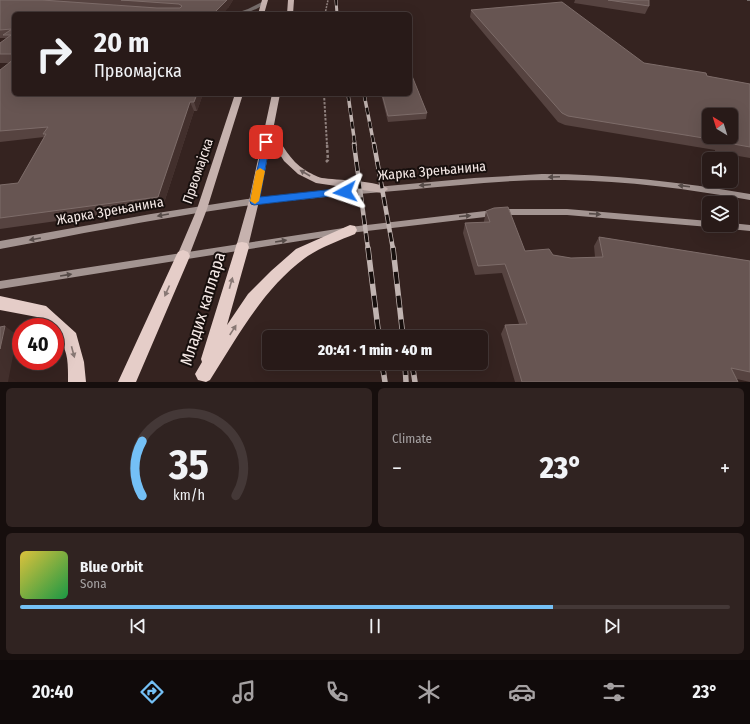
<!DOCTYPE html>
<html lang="en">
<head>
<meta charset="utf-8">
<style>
  :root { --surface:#281a18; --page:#302321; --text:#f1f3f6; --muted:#a5a1a2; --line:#443837; --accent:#74c0f6 }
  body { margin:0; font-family:"Fira Sans Condensed",sans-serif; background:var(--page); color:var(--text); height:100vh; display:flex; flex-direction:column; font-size:15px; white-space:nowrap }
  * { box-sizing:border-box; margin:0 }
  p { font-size:13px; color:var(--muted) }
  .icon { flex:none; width:22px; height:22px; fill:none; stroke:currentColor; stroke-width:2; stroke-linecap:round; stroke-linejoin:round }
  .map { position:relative; height:382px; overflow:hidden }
  .side { display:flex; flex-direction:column; gap:6px; padding:6px; background:#160e0d; flex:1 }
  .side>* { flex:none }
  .top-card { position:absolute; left:12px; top:12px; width:400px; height:84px; border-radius:6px; box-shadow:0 4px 16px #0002,0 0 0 1px var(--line); background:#281a18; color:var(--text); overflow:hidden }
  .needle { width:26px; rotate:322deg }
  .controls { position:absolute; left:702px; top:108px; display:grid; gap:8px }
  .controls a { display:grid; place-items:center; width:36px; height:36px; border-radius:6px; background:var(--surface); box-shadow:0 4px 16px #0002,0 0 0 1px var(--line); font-size:20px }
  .speed { position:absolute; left:12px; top:318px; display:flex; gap:8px; font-size:20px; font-weight:700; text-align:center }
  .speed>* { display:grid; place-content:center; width:52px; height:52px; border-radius:50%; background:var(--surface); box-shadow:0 4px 16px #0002,0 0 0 1px var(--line); line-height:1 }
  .speed .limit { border:6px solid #d22; background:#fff; color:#111 }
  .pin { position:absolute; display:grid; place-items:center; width:34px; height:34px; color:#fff; margin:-17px; border-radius:8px; box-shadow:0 2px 6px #0006 }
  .me { position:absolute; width:44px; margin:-22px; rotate:265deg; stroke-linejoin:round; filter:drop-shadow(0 0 3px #0008) }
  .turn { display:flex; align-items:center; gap:14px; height:84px; padding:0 16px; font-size:18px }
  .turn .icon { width:52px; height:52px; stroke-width:2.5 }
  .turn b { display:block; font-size:28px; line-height:34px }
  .big { font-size:30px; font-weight:800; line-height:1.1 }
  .side .tile { flex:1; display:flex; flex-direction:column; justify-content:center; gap:6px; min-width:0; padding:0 14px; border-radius:6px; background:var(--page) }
  .side .dial { align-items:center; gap:0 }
  .dial svg { height:104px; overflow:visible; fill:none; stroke:var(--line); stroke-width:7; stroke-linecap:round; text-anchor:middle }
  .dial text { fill:var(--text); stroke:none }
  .song { display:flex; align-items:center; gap:12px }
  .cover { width:48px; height:48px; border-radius:6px; background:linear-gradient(135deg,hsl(50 70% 55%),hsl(140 70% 35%)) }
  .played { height:4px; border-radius:2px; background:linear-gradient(90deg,var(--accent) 75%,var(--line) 75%) }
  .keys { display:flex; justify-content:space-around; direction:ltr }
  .heat { display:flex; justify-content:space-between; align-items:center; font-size:22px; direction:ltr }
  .side .tiles { flex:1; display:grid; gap:6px; grid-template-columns:1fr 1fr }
  .tile:last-child { grid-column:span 2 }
  .trip { position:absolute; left:262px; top:330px; width:226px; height:40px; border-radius:6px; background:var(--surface); box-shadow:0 4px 16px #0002,0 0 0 1px var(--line); font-weight:800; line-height:40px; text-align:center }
  .dock { display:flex; height:64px; justify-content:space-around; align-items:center; background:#100a0a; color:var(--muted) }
  .dock .icon { width:28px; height:28px }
  .dock .current { color:var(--accent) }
  .dock b { font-size:18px; color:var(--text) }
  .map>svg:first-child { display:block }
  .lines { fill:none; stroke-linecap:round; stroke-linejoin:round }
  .path-far2 { stroke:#90817e; stroke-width:1.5; stroke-dasharray:2 1; stroke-linecap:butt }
  .path-far1 { stroke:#90817e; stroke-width:2; stroke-dasharray:2.5 1.5; stroke-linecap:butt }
  .path { stroke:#90817e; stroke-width:2.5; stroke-dasharray:3 2; stroke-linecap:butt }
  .lane { fill:#766d6b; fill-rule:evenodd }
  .street { fill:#766d6b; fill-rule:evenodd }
  .secondary { fill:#a39491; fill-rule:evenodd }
  .primary { fill:#c6b2ae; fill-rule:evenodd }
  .highway { fill:#e5cdc8; fill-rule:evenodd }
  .rail-far3-casing { stroke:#c1b4b1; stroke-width:3 }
  .rail-far2-casing { stroke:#c1b4b1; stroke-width:3.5 }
  .rail-far1-casing { stroke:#c1b4b1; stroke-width:4.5 }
  .rail-casing { stroke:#c1b4b1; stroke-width:5.5 }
  .rail-far3 { stroke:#170f0d; stroke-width:2; stroke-dasharray:5.5; stroke-linecap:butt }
  .rail-far2 { stroke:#170f0d; stroke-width:2.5; stroke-dasharray:7; stroke-linecap:butt }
  .rail-far1 { stroke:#170f0d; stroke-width:3; stroke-dasharray:9; stroke-linecap:butt }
  .rail { stroke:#170f0d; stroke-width:4; stroke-dasharray:12; stroke-linecap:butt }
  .wall { fill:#564340 }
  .shaded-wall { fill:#422f2c }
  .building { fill:#675552; stroke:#7d6c69; fill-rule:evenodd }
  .oneway { fill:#6e605e }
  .oneway2 { fill:#564b48 }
  .oneway3 { fill:#887874 }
  .route { fill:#1a73e8; stroke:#114b97 }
  .slow { fill:#f59e0b }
  .labels { text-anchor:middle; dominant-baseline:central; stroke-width:4; stroke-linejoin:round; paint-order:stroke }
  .street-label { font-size:14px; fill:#f5e9e6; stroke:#170f0d }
  .near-street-label { font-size:17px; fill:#f5e9e6; stroke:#170f0d }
</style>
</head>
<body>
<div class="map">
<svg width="750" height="382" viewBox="0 0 750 382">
  <rect width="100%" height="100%" fill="#352320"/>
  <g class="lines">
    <path class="path-far2" d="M325,14L328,0"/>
    <path class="path-far1" d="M324,94L327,145"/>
    <path class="path" d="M326,162L328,160L327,144"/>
    <path class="lane" d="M747,0H750V1H747Z"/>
    <path class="street" d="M262,2L266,3C257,10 245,14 233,14L248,9Z"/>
    <path class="secondary" d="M542,174C612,174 681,182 750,194V200C689,189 627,181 565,180C512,179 459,185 406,190C345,195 285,200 224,209C149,220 75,235 0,249V241L151,214L247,199L474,178Z
      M502,209H567L709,221V225H713L709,227L567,215H502L350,233L0,289V281L350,227Z
      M731,223L750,225V231L720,228L717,227L716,225H731Z"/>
    <path class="primary" d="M262,0H268L264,14H258Z
      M288,0H294L293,14H287Z
      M235,94H243L207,209L189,256L187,259L183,261L179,259L177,256L197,209Z
      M272,94H280L273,130C282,144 290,161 305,170C310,173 317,177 322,178C334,180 383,181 388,189L383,193L316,183L298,174L284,161L271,140L259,201L248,247L246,250L242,252L238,250L236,247L249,201Z"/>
    <path class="highway" d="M350,225L355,226L357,230L355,234C340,240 317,249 305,258C263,289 238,336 210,380L206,382L198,380L195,374L202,362L201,359L237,243L242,242L247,243L249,247L227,325L248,294L271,271L296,249Z
      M183,250L188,252L190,256L136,382H118L176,256L178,252Z
      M0,296L46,306L76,333L84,362L86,382H68C68,364 69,348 55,335V327H47L37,317L0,310Z"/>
    <g class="rail-far3-casing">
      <path id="rail-far3" d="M336,0L337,14"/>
    </g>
    <g class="rail-far2-casing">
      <path id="rail-far2" d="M348,94L355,145
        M364,94L374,145"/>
    </g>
    <g class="rail-far1-casing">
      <path id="rail-far1" d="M354,144L368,249
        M374,144L393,249"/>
    </g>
    <g class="rail-casing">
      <path id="rail" d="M368,248L379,337
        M393,248L403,337
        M382,363L385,382
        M405,363L406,382
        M412,363L415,382"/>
    </g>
    <use href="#rail-far3" class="rail-far3"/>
    <use href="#rail-far2" class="rail-far2"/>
    <use href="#rail-far1" class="rail-far1"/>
    <use href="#rail" class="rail"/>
  </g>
  <path class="wall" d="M0,0H233L228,8L14,14V94H203L197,111H194L163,206L0,229V185L18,183L44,137L0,142V70L9,63H0V43L6,39L5,38H0Z
    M575,0H649V6L645,14L574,3Z
    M471,10L644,63L707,76L750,84V158L715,152V150L565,125L558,122L470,17Z
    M381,94H410L427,113L426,119L388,122Z
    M486,211L525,251L571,258L595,257L594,246L599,237L750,261V382L737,379L738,382H515L501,334L505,325L519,324L502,273L475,275L463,233L465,223L484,222V221Z"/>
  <path class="shaded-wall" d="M227,0H233L228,8L223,14H213Z
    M197,94H203L197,111L194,102Z
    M190,102L194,111L163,206L158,197Z
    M5,326L17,335L8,382H0V349Z"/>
  <path class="building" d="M0,0H42L157,8H180L182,6L179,4L121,0H227L213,14H14V54H0V43L11,35H3L12,29L0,30Z
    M608,0H649V6Z
    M562,2L644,63L706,73L707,76L750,84V147L722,142V141L568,116L562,113L471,10ZM709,115H731V137H709Z
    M14,59V94H197L194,102H190L158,197L0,218V185L18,183L46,134H43L48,127L0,131V70Z
    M410,76H412L427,113L388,116L382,94H410Z
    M508,207L525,251L549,249L553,255L571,258L603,257L599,237L750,261V372L731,368L738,382H522L505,325L527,324L505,264L478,266L465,223L490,222L486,211L494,208Z
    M5,326L0,349V327Z"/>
  <defs><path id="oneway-solid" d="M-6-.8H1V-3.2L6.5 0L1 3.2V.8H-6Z"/></defs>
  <use class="oneway" href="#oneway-solid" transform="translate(305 173) rotate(-150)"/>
  <g class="oneway2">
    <use href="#oneway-solid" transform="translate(554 177) rotate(178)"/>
    <use href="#oneway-solid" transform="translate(425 185) rotate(175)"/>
    <use href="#oneway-solid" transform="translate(684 186) rotate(-173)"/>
    <use href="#oneway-solid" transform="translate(595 214) rotate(4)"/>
    <use href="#oneway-solid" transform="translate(163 215) rotate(170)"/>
    <use href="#oneway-solid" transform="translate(465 216) rotate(-5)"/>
    <use href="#oneway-solid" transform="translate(35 239) rotate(170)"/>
    <use href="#oneway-solid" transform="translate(281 241) rotate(-9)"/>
    <use href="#oneway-solid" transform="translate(66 275) rotate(-9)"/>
  </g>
  <g class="oneway3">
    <use href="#oneway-solid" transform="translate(231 283) rotate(-74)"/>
    <use href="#oneway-solid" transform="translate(167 291) rotate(114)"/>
    <use href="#oneway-solid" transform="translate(233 330) rotate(-57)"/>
    <use href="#oneway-solid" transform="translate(73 352) rotate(75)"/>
  </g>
  <path class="route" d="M264,140H269L270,142L260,197L345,188L348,189L350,192L348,194L254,205L251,204L250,201Z"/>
  <path class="slow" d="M260,168L265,171L259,201L255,204L250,201L256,171Z"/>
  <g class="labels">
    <g class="street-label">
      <text transform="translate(198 171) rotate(-71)">Првомајска</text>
      <text transform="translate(432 171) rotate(-5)">Жарка Зрењанина</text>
      <text transform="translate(110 211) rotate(-10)">Жарка Зрењанина</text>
    </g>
    <g class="near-street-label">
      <text transform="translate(203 309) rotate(-73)">Младих каплара</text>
    </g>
  </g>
</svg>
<div class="controls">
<a><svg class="needle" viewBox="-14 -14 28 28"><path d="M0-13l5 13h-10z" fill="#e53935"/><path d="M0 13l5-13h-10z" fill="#a5a1a2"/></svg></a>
<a><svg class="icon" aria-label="sound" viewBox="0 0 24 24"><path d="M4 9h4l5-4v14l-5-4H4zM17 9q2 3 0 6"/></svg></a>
<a><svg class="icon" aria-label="layers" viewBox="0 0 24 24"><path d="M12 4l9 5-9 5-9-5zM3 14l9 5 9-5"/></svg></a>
</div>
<div class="speed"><div class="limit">40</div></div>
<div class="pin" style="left:266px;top:142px;background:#d93025"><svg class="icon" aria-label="arrive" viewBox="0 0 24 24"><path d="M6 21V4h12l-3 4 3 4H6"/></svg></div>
<svg class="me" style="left:345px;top:192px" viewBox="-20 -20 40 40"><path d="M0-17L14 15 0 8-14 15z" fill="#1a73e8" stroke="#fff" stroke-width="4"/></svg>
<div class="trip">20:41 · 1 min · 40 m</div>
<div class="top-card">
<div class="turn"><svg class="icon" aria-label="right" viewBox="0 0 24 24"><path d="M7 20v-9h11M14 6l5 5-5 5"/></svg><div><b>20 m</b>Првомајска</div></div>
</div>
</div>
<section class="side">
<div class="tiles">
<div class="tile dial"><svg viewBox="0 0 100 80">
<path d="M14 69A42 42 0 1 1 86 69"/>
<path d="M14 69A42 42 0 0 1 14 27" stroke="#74c0f6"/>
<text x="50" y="56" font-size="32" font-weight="700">35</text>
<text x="50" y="72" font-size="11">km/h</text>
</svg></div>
<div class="tile"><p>Climate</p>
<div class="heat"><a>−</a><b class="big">23°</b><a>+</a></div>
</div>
<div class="tile">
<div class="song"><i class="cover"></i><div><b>Blue Orbit</b><p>Sona</p></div></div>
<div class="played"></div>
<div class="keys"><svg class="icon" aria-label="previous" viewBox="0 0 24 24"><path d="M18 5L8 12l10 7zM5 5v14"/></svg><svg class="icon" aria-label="pause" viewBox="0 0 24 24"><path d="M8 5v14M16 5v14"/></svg><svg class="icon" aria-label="next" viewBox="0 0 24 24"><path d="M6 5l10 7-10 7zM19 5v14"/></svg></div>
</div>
</div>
</section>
<nav class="dock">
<b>20:40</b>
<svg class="icon current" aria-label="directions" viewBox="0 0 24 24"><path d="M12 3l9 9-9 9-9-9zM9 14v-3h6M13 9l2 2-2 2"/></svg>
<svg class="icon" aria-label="music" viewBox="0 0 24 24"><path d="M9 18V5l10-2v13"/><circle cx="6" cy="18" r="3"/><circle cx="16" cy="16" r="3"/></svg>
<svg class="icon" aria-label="phone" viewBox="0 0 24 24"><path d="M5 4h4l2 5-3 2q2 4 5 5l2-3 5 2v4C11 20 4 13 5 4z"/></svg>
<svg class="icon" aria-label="climate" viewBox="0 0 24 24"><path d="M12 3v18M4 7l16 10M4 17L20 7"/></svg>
<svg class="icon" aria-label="car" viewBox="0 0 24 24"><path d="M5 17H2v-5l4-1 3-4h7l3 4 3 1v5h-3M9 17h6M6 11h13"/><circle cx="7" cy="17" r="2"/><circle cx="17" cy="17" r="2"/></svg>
<svg class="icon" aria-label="filters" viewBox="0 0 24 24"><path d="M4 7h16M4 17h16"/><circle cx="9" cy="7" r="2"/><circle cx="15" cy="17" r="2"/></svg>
<b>23°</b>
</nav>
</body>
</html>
